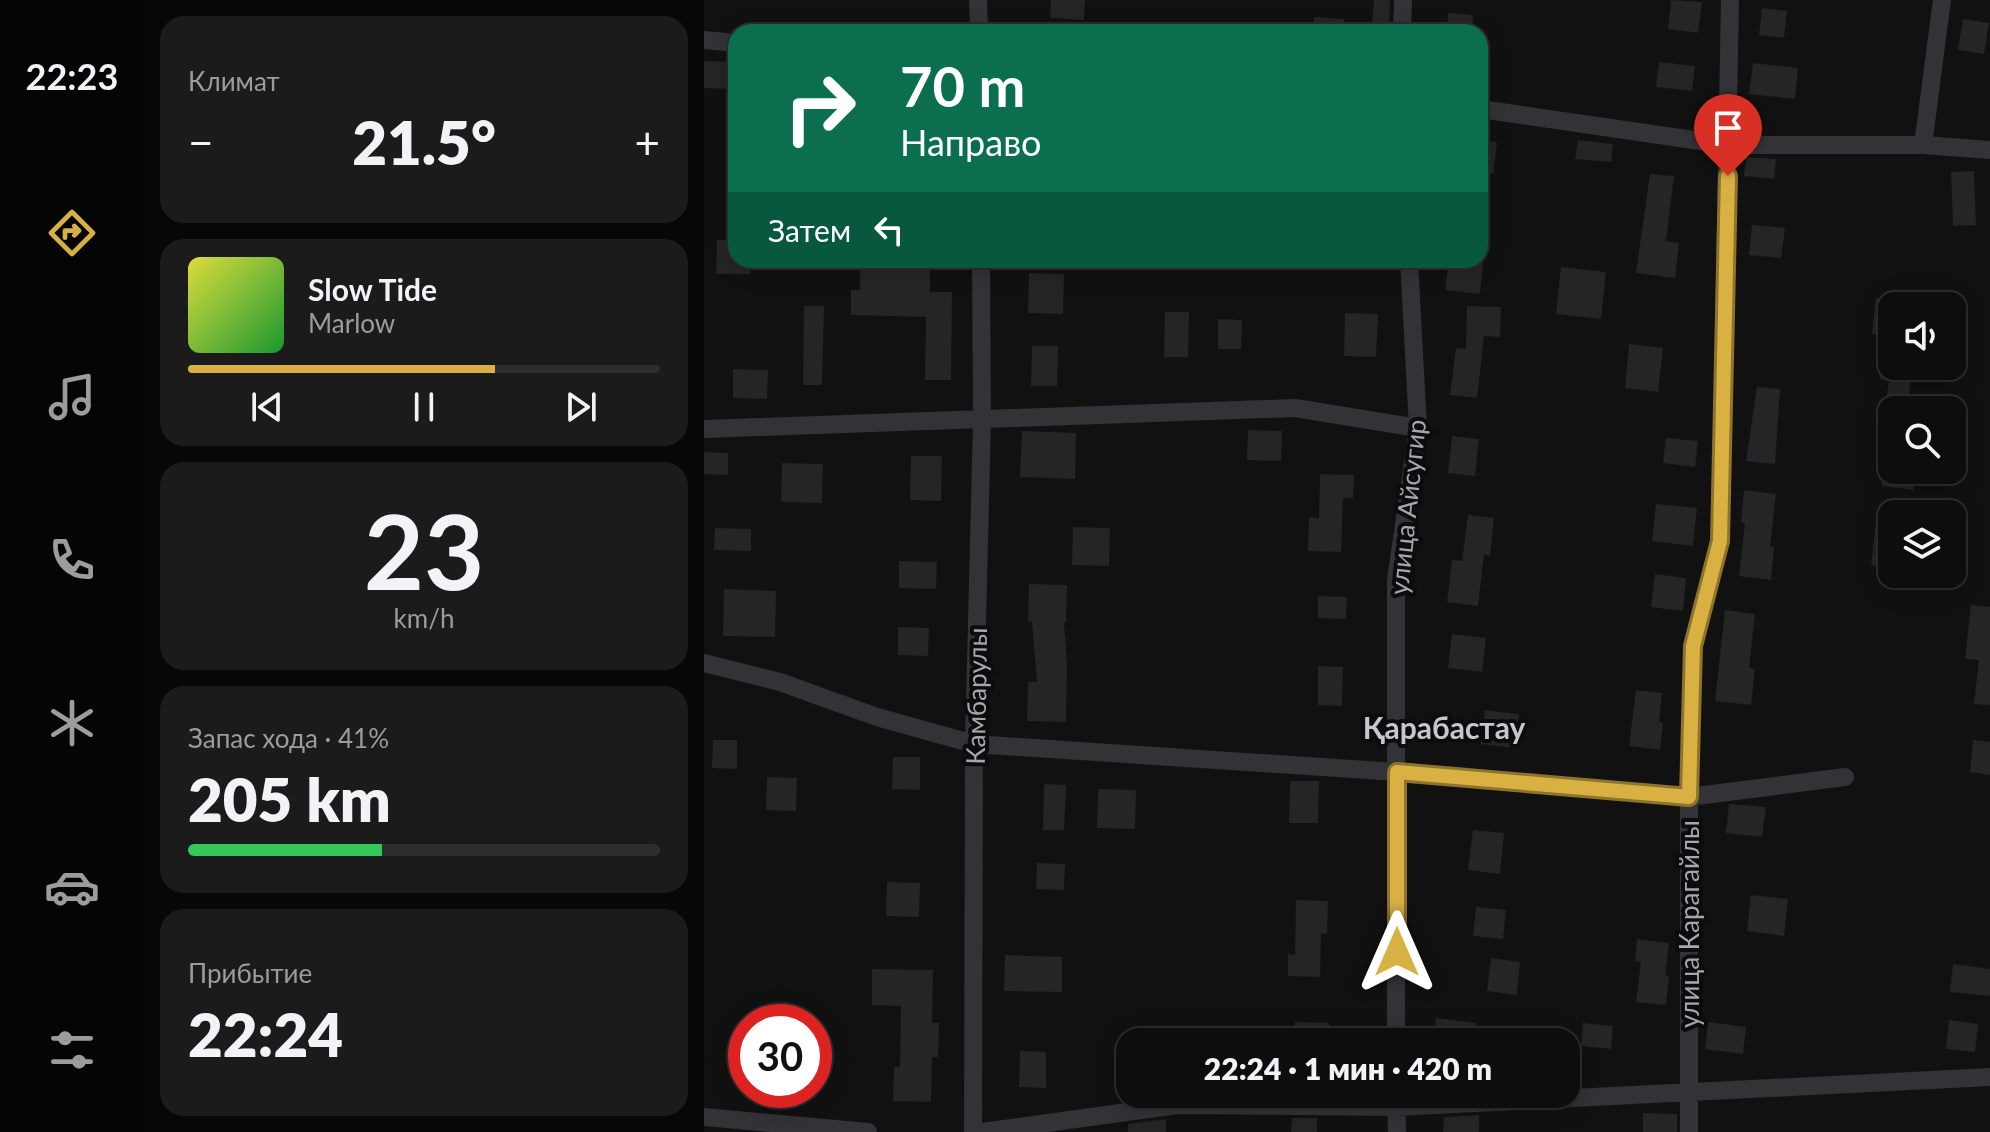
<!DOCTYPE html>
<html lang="ru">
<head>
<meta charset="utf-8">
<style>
  :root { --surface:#0d0d0e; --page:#1b1b1c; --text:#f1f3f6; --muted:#9a9c9e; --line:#2d2d2e; --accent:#d9b143 }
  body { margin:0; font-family:Lato,sans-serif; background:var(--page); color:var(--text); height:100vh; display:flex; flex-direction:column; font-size:30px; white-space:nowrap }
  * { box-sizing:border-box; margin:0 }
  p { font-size:26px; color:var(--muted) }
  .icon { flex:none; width:44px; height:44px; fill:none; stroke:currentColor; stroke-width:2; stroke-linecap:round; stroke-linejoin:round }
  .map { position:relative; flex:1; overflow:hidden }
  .side { display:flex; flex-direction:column; gap:16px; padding:16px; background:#070708; width:560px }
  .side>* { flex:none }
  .guide { position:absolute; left:24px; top:24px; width:760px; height:244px; border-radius:24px; box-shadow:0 4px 20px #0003,0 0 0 2px var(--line); background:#0b6e4f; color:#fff; overflow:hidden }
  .tools { position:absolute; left:1174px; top:292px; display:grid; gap:16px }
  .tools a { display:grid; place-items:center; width:88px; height:88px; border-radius:16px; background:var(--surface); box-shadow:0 4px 20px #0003,0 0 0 2px var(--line); font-size:40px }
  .speed { position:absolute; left:24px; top:1004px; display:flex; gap:16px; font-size:40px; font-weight:700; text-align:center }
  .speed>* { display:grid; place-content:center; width:104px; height:104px; border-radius:50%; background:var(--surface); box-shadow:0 4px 20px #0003,0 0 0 2px var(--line); line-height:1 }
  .speed .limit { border:12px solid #d22; background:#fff; color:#111 }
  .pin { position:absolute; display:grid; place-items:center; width:68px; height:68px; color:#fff; margin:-82px -34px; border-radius:50% 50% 50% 0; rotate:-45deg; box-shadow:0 0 8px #0007 }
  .pin .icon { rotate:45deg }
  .me { position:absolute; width:88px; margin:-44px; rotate:0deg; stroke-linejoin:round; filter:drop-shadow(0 0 6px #0008) }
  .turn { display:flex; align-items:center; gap:28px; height:168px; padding:0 40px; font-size:36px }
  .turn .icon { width:104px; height:104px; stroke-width:2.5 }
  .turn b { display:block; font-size:56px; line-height:68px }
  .then { display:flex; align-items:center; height:76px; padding:0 40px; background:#0003; gap:16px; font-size:30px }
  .big { font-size:60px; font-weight:800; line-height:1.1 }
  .side .card { flex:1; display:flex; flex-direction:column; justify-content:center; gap:12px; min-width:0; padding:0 28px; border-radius:24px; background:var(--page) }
  .side .dial { align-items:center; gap:0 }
  .dial b { font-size:104px; line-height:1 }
  .song { display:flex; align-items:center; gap:24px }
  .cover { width:96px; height:96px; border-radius:12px; background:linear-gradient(135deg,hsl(60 70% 55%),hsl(130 70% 35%)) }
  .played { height:8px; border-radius:4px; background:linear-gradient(90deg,var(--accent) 65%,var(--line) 65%) }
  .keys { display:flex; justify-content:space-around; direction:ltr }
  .heat { display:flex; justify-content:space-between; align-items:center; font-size:44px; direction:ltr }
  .charge { height:12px; border-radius:6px; background:linear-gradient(90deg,#34c759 41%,var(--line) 0) }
  .trip { position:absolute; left:412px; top:1028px; width:464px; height:80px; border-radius:24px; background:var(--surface); box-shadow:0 4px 20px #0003,0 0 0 2px var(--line); font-weight:800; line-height:80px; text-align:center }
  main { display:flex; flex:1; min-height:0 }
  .tab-bar { display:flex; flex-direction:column; width:144px; justify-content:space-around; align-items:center; background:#050506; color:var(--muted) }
  .tab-bar .icon { width:56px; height:56px }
  .tab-bar .on { color:var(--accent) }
  .tab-bar b { font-size:36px; color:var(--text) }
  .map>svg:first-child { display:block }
  .building { fill:#252426 }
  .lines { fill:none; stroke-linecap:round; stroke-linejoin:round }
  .minor { stroke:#333337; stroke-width:18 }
  .route-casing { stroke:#8d732c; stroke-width:20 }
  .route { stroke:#d9b143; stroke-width:14 }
  .labels { text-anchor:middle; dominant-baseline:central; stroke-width:8; stroke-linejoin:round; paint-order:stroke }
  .street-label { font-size:26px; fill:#a4a7b1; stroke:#0c0c0d }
  .quarter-label { font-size:30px; font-weight:bold; fill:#c5c7ce; stroke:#0c0c0d }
</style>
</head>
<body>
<main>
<nav class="tab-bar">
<b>22:23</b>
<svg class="icon on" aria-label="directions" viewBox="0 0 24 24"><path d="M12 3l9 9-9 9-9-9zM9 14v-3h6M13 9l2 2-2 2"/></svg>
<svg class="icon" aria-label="music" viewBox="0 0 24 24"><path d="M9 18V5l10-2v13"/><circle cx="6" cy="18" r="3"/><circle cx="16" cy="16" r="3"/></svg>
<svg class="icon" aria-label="phone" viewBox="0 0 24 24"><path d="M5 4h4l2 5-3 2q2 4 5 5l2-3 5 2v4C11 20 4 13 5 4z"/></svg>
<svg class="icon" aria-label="climate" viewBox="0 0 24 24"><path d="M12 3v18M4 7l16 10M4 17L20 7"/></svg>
<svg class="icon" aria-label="car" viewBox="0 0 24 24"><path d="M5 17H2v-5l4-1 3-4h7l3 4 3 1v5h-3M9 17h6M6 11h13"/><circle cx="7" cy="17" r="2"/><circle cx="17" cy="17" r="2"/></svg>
<svg class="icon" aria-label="filters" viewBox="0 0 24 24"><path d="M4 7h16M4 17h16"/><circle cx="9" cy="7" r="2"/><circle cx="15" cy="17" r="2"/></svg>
</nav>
<section class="side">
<div class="card"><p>Климат</p>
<div class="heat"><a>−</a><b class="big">21.5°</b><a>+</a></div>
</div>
<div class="card">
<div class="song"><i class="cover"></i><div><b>Slow Tide</b><p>Marlow</p></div></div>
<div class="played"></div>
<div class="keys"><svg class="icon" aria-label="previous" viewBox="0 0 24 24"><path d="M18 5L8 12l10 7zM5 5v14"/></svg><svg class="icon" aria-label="pause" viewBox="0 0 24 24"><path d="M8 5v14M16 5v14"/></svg><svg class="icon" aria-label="next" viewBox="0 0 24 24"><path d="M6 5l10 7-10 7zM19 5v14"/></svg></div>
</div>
<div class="card dial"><b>23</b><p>km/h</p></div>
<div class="card"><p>Запас хода · 41%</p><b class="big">205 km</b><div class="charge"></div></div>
<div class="card"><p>Прибытие</p><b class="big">22:24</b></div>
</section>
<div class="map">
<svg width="1286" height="1132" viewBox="0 0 1286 1132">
  <rect width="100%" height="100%" fill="#111112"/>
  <path class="building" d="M347,0H381L380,20L346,18Z
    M670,0H686L685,25L668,24Z
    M967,0L998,2L994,33L964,29Z
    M1058,8L1083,11L1080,38L1055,35Z
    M744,13L769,15L768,32H743Z
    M610,17L640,19L639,32H609Z
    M1259,19L1285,23L1280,54L1254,50Z
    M0,61L32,62V89L0,88Z
    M955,62L991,66L988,91L952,87Z
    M1049,63L1094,68L1091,99L1045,94Z
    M776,140L793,142L789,174L776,173Z
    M874,140L909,144L907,162L871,159Z
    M1042,157L1072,159L1070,179L1040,176Z
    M1270,171L1272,225L1249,226L1247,172Z
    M946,174L970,176L962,241L975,243L971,278L932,273Z
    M1048,225L1081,228L1077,258L1045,255Z
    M13,240H32V260H46V274H12Z
    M156,260H226V292H248L247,380H221L222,317L147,315V290H156Z
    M745,260L779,263L776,294L741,290Z
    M857,267L902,272L897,319L852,314Z
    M325,273L360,274L359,314L324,313Z
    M1172,298L1188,300V336L1168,334Z
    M100,306H120L118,385H99Z
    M763,306L797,307L796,337L780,336L773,398L746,395L752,348L762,349Z
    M461,312H485L484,357H460Z
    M641,313L674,314L672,357L640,356Z
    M514,319L538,320L537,349H514Z
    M925,344L959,348L954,392L921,388Z
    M328,346H354L353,386H327Z
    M1177,366H1208L1205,394L1215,395L1213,410H1181L1185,380L1176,379Z
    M29,369L64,370L63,399L29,398Z
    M1053,387L1076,389L1071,464L1042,461Z
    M544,430L578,431L577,461L543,460Z
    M318,431L372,433L371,479L316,477Z
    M748,436L775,439L771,476L744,473Z
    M962,438L994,441L991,467L959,463Z
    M0,452L24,453V475L0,474Z
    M207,456H238L237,501L206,500Z
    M78,463L119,464L118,503L77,502Z
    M1179,470H1212L1209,490L1178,486Z
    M616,474L650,475L649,498H639L637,552L604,551L605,517L615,518Z
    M1040,490L1072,494L1066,547H1070L1067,580L1035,576L1041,523H1037Z
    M952,504L993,508L989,546L948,541Z
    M764,515L790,518L786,556L780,555L774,606L743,602L748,560L758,561Z
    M1172,521L1188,523V568L1167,565Z
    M369,527L406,528L405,566L368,565Z
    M11,528L47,529V551L10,550Z
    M195,561L233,562L232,589L195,588Z
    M951,574L982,578L979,611L947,607Z
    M325,584L363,585L362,622H360L363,664L362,722L323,721L324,682H333L328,621H324Z
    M20,589L72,591L71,637L19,636Z
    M614,596L643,597L642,619L614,618Z
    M1267,605L1286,607V705L1270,704L1275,660L1261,659Z
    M1021,610L1051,614L1045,668L1051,669L1047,705L1011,701Z
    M194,627L225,628L224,656L194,655Z
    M748,634L782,638L778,672L744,668Z
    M614,666L639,667L638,706L614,705Z
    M932,690L958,693L955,722L959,723L956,750L925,746Z
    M781,710L815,714L811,748L777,744Z
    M9,740H33V769L8,768Z
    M1269,740L1286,742V775L1266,772Z
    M189,757H216V790L188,789Z
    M63,777L93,778L92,811L62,810Z
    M586,781H615L614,823H585Z
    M340,784L362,785L360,830H339Z
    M394,789L432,790L431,829L393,828Z
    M1025,804L1062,807L1058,837L1022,833Z
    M769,830L800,833L796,874L764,870Z
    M333,863L361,864L360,890L332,889Z
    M183,882L216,883L215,917L182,916Z
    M1047,895L1084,899L1080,936L1043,931Z
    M592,900L624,901L623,934L617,933L616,977L584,976V954L591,955Z
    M772,907L802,910L799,939L769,936Z
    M933,939L965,943L961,975L965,976L962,1005L932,1002L937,962L931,961Z
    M301,955L358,957V992L300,991Z
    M787,958L816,962L813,995L783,991Z
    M1249,964L1286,969V996L1246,992Z
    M168,969L229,970L228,1023H235L234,1057H228L227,1102L189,1101L190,1067H196L197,1006L168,1005Z
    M732,1018L772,1023L770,1042H729Z
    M1245,1020L1274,1024L1271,1052L1242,1049Z
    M591,1022L625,1023V1042H590Z
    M1004,1022L1042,1027L1039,1054L1001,1049Z
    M879,1023L909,1026L907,1049L877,1046Z
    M316,1051L342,1052V1088L315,1087Z
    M939,1113L973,1114V1132H939Z
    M775,1115V1132H739L740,1117Z
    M588,1118H613V1132H587Z
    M462,1119V1132H424V1124Z"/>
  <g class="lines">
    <path class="minor" d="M274,0L275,32
      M698,32L699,0
      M0,40L32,43
      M776,109L1024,145H1219L1286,150
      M1219,145L1238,0
      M0,429L591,408L714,428
      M0,663L76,682L173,717L270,744L693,772L985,797L1141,777
      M692,1042V580L714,428L705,260
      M692,1094L693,1132
      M0,1117L164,1132
      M269,1132L270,744L278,420L277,260
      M278,1132L474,1105L692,1107L1286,1077
      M985,1132V797L989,646L1016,541L1026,0"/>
  </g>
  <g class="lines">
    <g class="route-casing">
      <path id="route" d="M693,952V772L985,797L989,646L1016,541L1024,176"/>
    </g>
    <use href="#route" class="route"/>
  </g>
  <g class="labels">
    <g class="street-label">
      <text transform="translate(703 507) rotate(-84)">улица Айсугир</text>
      <text transform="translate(272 696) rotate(-89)">Камбарулы</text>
      <text transform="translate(985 924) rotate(-90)">улица Карагайлы</text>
    </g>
    <g class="quarter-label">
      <text x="740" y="727">Қарабастау</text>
    </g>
  </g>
</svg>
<div class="tools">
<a><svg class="icon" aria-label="sound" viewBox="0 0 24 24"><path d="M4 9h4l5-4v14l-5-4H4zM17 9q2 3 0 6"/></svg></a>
<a><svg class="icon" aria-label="search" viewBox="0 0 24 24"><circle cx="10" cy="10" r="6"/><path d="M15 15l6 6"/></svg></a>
<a><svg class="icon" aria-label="layers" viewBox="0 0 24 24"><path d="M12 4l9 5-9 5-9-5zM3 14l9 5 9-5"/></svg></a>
</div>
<div class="speed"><div class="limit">30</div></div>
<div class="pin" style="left:1024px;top:176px;background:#d93025"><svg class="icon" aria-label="arrive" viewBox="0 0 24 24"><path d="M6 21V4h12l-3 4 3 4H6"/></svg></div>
<svg class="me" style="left:693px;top:952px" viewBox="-20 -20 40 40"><path d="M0-17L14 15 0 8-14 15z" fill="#d9b143" stroke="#fff" stroke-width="4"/></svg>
<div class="trip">22:24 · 1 мин · 420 m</div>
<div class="guide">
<div class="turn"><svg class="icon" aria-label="right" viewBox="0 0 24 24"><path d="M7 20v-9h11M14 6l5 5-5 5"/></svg><div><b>70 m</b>Направо</div></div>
<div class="then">Затем<svg class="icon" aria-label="left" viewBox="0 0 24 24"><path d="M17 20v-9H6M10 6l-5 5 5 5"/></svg></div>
</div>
</div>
</main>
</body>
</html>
